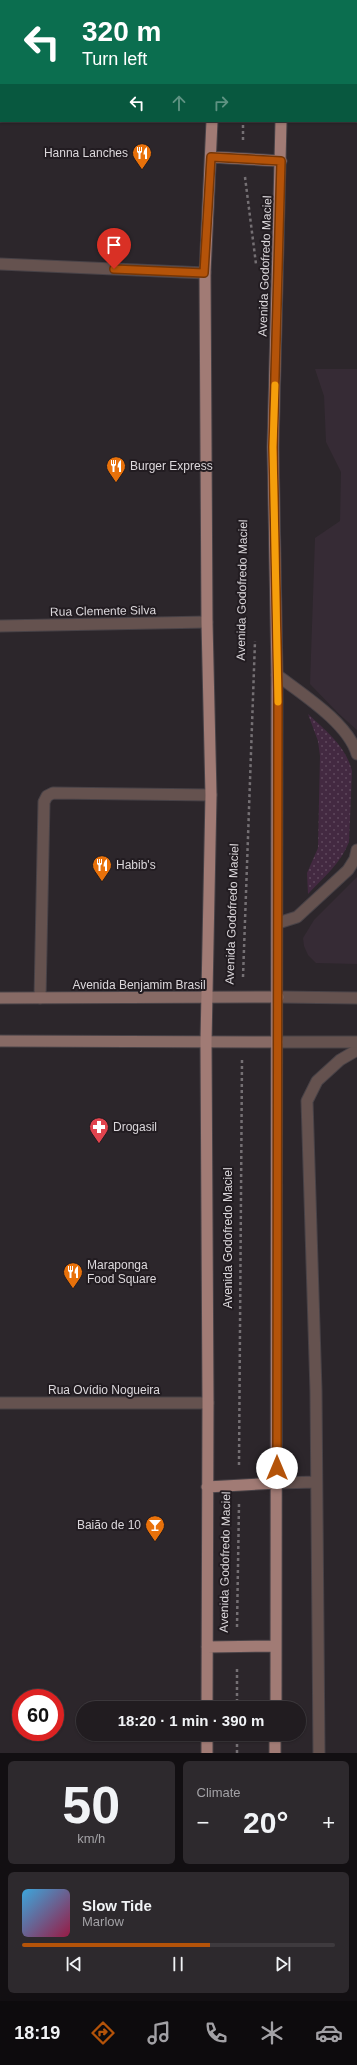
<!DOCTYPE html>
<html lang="en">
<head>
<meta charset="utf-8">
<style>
  :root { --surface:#211c20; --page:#2d292d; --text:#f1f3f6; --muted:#a2a1a5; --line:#3e3a3e; --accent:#b45309 }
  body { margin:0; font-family:Arial,sans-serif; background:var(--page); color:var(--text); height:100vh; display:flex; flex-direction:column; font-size:15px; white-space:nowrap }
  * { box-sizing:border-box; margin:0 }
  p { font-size:13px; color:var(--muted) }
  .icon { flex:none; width:22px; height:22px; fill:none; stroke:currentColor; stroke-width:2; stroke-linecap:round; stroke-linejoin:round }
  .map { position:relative; height:1753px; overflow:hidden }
  .side { display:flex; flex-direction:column; gap:8px; padding:8px; background:#120f12; flex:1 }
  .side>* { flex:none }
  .hud { position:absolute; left:0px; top:0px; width:357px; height:122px; box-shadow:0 1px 3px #0004,0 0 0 1px var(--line); background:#0b6e4f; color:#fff; overflow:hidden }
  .speed { position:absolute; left:12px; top:1689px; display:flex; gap:8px; font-size:20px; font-weight:700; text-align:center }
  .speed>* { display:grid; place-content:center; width:52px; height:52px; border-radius:50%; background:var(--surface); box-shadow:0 1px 3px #0004,0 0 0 1px var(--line); line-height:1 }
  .speed .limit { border:6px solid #d22; background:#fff; color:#111 }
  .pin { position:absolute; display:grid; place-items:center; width:34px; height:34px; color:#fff; margin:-41px -17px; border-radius:50% 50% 50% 0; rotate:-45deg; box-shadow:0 0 4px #0007 }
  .pin .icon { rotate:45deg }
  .me { position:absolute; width:44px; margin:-22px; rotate:0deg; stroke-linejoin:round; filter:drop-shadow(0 0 3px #0008) }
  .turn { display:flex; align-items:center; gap:14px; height:84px; padding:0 16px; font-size:18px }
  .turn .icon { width:52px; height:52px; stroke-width:2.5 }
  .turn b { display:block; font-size:28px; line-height:34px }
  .lanes { display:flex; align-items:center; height:38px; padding:0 16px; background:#0003; justify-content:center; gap:20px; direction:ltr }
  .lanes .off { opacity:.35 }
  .big { font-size:30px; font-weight:800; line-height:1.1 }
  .side .card { flex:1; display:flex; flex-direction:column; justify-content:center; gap:6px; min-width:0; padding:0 14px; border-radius:6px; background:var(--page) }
  .side .dial { align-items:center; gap:0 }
  .dial b { font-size:52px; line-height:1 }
  .song { display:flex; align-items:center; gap:12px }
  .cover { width:48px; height:48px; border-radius:6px; background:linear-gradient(135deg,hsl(200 70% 55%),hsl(340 70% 35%)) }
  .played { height:4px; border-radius:2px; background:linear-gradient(90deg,var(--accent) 60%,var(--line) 60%) }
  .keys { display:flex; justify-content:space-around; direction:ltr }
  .heat { display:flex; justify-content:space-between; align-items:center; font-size:22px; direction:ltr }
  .side .tiles { flex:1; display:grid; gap:8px; grid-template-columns:1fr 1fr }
  .card:last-child { grid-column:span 2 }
  .trip { position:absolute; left:76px; top:1701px; width:230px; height:40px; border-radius:20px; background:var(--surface); box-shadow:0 1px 3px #0004,0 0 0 1px var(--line); font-weight:800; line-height:40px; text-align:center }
  .tabs { display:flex; height:64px; justify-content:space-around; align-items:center; background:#0d0b0d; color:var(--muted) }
  .tabs .icon { width:28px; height:28px }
  .tabs .current { color:var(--accent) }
  .tabs b { font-size:18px; color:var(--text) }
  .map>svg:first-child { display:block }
  .built { fill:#362b35 }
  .grass { fill:url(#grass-dots) }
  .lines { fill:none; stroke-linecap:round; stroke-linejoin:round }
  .service-casing { stroke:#484247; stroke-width:13 }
  .minor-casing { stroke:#484247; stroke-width:13 }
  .secondary-casing { stroke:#484247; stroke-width:13 }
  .primary-casing { stroke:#484247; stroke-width:13 }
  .path { stroke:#757074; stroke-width:2.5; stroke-dasharray:3 3; stroke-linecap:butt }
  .service { stroke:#65524f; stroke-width:11 }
  .minor { stroke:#65524f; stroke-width:11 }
  .secondary { stroke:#876a65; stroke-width:11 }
  .primary { stroke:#a17b75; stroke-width:11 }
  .route-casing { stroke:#753606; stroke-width:10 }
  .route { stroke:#b45309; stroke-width:7 }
  .slow { stroke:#f59e0b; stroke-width:7 }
  .labels { text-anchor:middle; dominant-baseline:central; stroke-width:4; stroke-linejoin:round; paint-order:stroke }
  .poi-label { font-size:12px; fill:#dcd8dc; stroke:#221c21; text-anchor:start }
  .street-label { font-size:12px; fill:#dcd8dc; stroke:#221c21 }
</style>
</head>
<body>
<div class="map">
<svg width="357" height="1753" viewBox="0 0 357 1753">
  <defs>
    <pattern id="grass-dots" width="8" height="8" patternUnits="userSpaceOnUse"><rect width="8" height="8" fill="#432941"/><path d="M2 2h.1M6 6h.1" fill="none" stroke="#5e475c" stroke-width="1.8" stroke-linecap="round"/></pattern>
  </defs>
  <rect width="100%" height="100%" fill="#2c262b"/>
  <path class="built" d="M315,369H357V730L338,713L310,684L315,538L340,521L341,472L326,442L324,396Z
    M357,877V964L316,963L308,955L304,946L303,938L314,920Z"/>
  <path class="grass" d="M308,714C326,731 346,746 352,771L349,842C341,863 323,878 308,894L307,873L318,848L320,756L318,741Z"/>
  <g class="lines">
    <g class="service-casing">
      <path id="service" d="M277,675C302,694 348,723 357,754
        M278,923L297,917L348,870L355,859L357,850
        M40,998L44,802L47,796L53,793L211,795
        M277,1483L316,1482
        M319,1753L316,1391L307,1101L317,1081L340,1060L357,1050"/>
    </g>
    <g class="minor-casing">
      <path id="minor" d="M0,264L205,273
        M0,626L207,622
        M278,997L357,998
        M277,1042H357
        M0,1403H208"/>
    </g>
    <g class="secondary-casing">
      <path id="secondary" d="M0,998L278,997
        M0,1041L277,1042"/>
    </g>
    <g class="primary-casing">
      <path id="primary" d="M216,1V0
        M284,1V0
        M211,157L281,161
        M207,1487L277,1483
        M207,1647L276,1646
        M207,1708L208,1403L206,1042L211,795L207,622L205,273L212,121
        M276,1708L277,675L273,447L281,121
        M207,1753V1734
        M275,1753V1734"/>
    </g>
    <path class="path" d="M249,1V0
      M243,140V121
      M245,177L256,264
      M243,977L255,641
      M239,1465L242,1060
      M237,1627L239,1504
      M237,1708V1666
      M237,1753V1734"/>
    <use href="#service" class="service"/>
    <use href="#minor" class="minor"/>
    <use href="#secondary" class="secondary"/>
    <use href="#primary" class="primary"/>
  </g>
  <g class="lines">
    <g class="route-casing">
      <path id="route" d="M114,269L204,273L211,157L281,161L273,447L278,690L277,1468"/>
    </g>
    <use href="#route" class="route"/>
    <path class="slow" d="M275,385L273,447L278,702"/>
  </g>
  <defs>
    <g id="restaurant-pin" transform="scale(1)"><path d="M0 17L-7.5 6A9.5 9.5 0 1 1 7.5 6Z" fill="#e8710a" stroke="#221c21"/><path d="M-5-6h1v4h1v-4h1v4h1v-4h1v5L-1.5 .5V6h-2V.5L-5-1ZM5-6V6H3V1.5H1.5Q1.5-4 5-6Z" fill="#fff"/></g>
    <g id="pharmacy-pin" transform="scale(1)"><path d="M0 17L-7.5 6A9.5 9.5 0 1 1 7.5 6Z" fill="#e0444e" stroke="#221c21"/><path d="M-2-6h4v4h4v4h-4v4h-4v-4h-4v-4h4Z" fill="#fff"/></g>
    <g id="bar-pin" transform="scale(1)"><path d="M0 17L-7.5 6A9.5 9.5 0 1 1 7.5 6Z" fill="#e8710a" stroke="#221c21"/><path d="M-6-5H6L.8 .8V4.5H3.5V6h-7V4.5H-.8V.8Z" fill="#fff"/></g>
  </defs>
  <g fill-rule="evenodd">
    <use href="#restaurant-pin" x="142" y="153"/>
    <use href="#restaurant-pin" x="116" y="466"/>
    <use href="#restaurant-pin" x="102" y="865"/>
    <use href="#pharmacy-pin" x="99" y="1127"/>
    <use href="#restaurant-pin" x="73" y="1272"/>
    <use href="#bar-pin" x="155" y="1525"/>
  </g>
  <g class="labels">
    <g class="poi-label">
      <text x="128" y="153" text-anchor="end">Hanna Lanches</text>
      <text x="130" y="466">Burger Express</text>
      <text x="116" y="865">Habib's</text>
      <text x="113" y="1127">Drogasil</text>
      <text x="87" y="1265">Maraponga<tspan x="87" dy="14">Food Square</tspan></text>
      <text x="141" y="1525" text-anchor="end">Baião de 10</text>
    </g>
    <g class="street-label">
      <text transform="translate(265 266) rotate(-88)">Avenida Godofredo Maciel</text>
      <text transform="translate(242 590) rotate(-89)">Avenida Godofredo Maciel</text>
      <text transform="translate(103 611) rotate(-1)">Rua Clemente Silva</text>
      <text transform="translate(232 914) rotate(-88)">Avenida Godofredo Maciel</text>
      <text x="139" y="985">Avenida Benjamim Brasil</text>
      <text transform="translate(228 1238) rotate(-90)">Avenida Godofredo Maciel</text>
      <text x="104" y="1390">Rua Ovídio Nogueira</text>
      <text transform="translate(225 1562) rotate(-89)">Avenida Godofredo Maciel</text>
    </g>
  </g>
</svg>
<div class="speed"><div class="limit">60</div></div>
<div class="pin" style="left:114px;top:269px;background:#d93025"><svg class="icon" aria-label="arrive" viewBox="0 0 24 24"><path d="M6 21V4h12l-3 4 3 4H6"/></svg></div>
<svg class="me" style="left:277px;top:1468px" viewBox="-20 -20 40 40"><circle r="19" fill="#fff"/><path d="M0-13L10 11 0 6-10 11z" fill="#b45309"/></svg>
<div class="trip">18:20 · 1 min · 390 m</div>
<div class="hud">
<div class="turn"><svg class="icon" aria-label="left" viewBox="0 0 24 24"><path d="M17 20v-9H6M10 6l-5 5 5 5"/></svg><div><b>320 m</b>Turn left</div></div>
<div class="lanes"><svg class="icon" aria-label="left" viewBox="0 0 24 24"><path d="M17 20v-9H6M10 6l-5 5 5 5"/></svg><svg class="icon off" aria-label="ahead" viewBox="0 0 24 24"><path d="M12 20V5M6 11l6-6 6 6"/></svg><svg class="icon off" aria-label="right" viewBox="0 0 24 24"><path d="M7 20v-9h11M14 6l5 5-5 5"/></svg></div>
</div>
</div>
<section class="side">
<div class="tiles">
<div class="card dial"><b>50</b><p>km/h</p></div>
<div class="card"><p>Climate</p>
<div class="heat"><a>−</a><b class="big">20°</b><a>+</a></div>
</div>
<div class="card">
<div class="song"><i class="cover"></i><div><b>Slow Tide</b><p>Marlow</p></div></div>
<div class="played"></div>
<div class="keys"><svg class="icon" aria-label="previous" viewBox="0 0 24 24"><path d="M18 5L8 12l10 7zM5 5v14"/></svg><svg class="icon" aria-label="pause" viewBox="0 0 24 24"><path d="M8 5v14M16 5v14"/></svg><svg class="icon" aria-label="next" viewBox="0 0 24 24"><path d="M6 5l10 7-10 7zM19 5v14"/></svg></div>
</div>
</div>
</section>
<nav class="tabs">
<b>18:19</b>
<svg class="icon current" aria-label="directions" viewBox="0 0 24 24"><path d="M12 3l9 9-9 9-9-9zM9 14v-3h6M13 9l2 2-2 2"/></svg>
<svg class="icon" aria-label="music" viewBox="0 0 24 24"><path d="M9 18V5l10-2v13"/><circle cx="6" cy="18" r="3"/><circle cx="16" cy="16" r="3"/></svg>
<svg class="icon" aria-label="phone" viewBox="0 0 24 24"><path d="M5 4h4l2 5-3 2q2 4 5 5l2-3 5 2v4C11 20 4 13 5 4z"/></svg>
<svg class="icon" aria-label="climate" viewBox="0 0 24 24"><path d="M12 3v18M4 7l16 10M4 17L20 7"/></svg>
<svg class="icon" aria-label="car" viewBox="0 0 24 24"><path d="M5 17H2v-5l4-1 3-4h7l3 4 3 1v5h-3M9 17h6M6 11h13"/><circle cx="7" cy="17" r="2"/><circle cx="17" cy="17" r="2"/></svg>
</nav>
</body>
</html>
